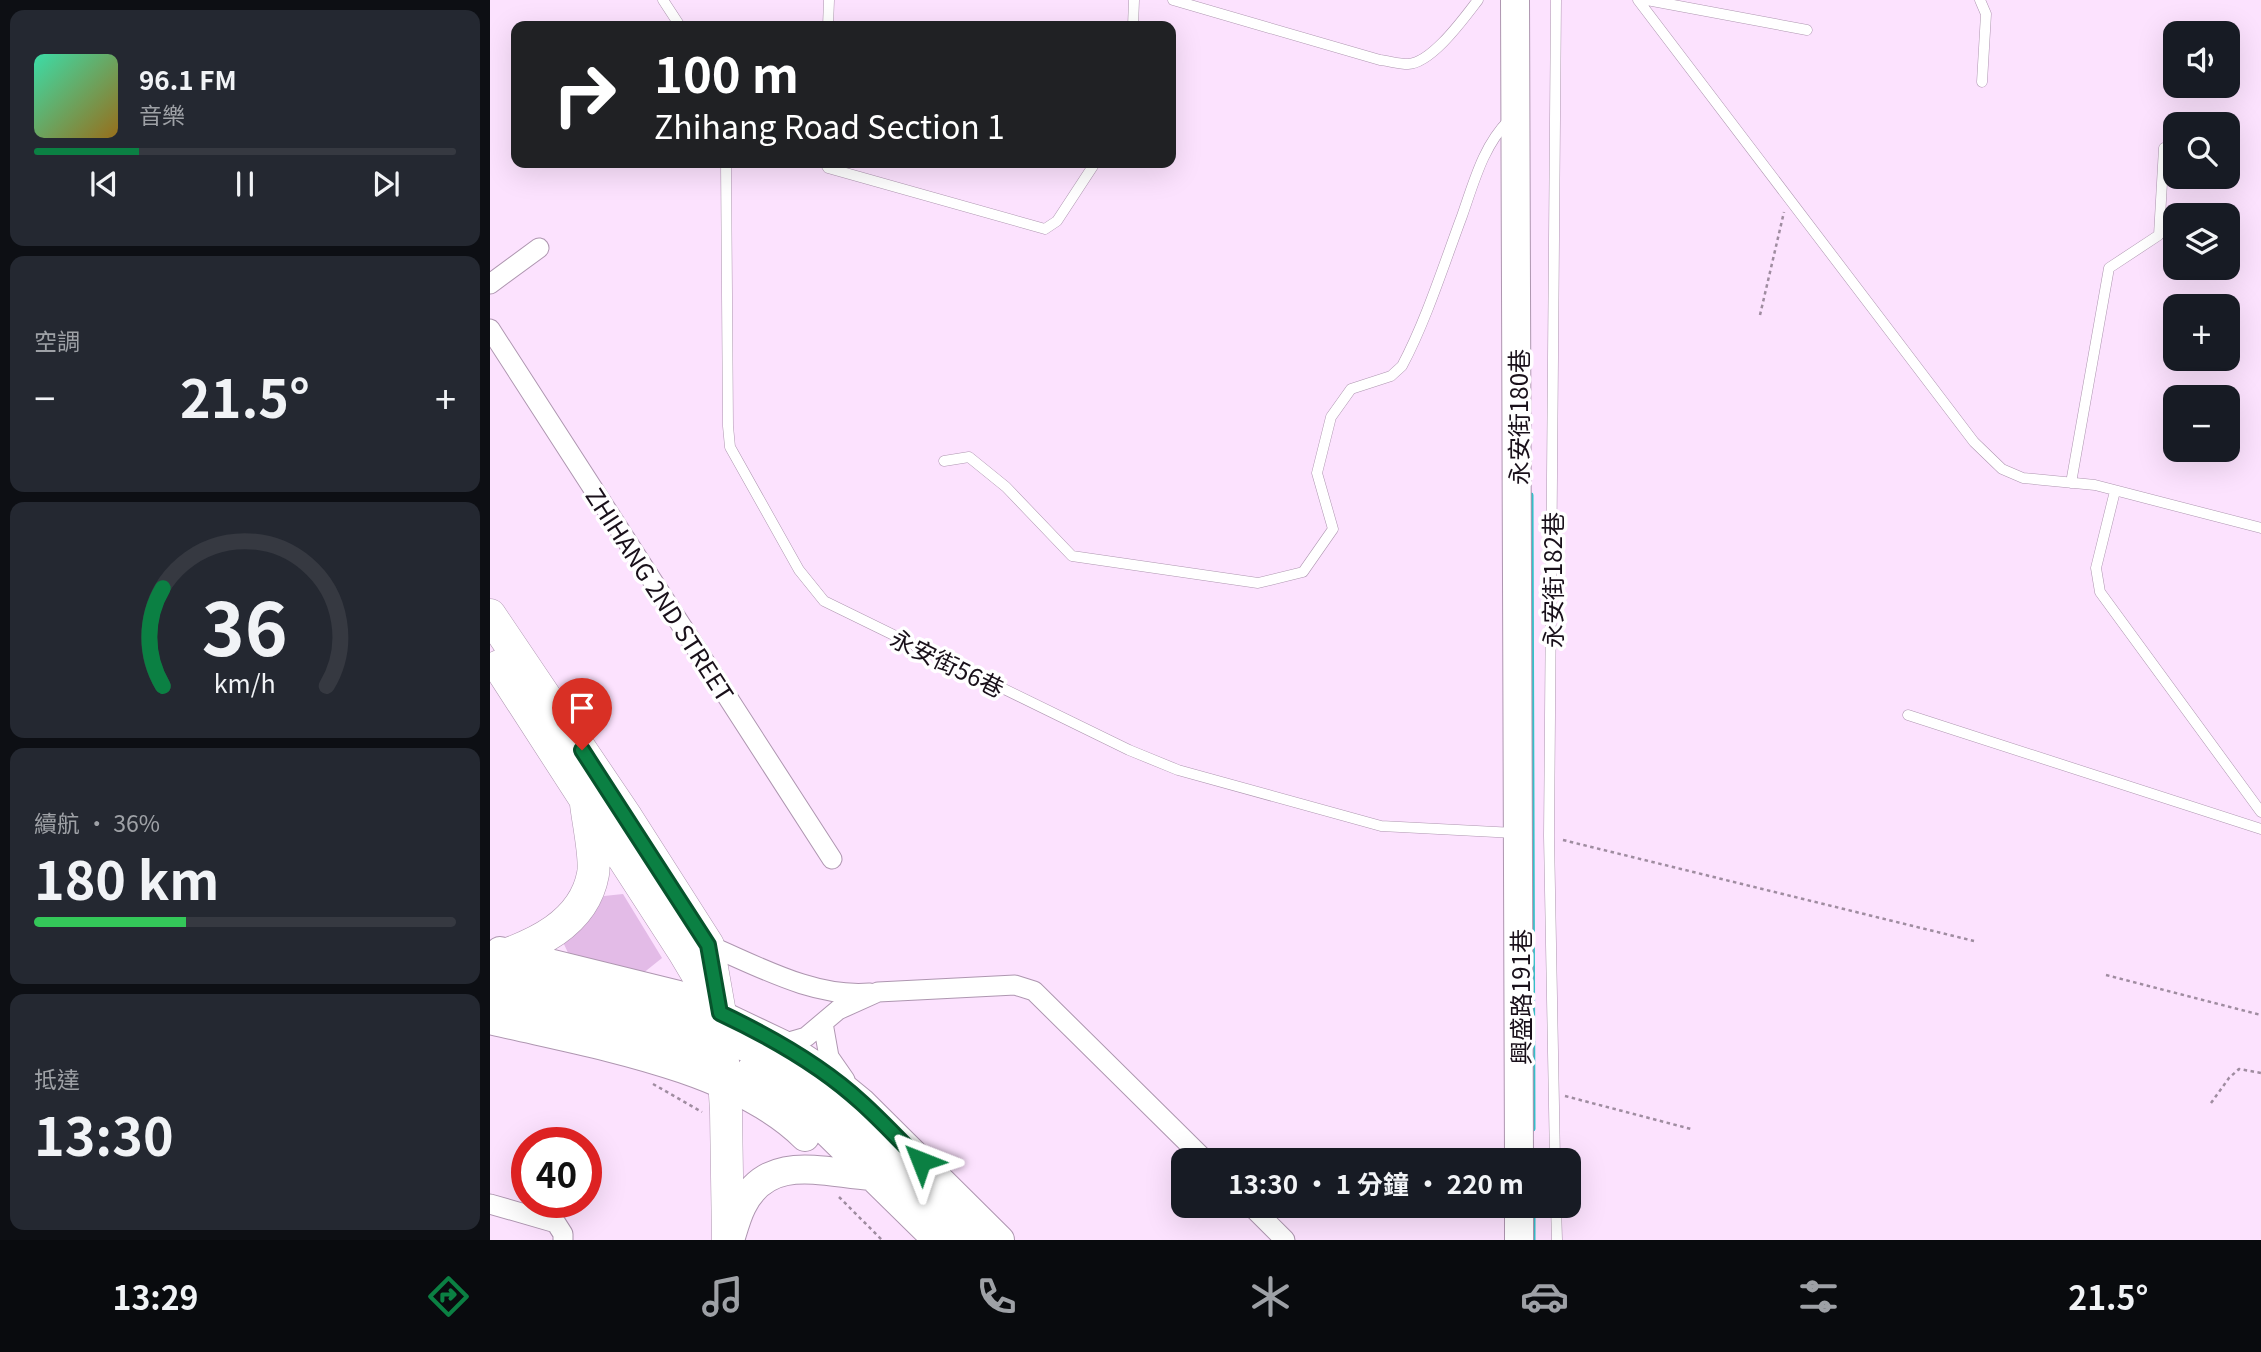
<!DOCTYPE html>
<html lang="zh-TW">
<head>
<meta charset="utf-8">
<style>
  :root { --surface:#171b24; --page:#242831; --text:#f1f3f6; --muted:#9ea1a6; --line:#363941; --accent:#0b8043 }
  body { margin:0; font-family:Georgia,"Noto Sans TC",serif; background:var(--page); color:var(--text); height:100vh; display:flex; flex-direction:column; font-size:26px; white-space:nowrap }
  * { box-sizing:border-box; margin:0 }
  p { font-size:23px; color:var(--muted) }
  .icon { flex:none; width:38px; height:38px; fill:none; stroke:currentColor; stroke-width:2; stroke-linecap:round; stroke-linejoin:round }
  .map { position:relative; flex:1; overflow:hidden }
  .details { display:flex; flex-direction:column; gap:10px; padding:10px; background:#0d0f14; width:490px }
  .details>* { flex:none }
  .guide { position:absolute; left:21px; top:21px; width:665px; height:147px; border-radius:14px; box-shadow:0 7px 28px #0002; background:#202124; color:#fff; overflow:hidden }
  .buttons { position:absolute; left:1673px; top:21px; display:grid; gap:14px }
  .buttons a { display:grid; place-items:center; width:77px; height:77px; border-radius:14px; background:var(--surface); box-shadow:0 7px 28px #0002; font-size:35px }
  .speed { position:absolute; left:21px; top:1127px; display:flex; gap:14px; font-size:35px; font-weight:700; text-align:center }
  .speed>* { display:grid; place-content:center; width:91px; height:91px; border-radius:50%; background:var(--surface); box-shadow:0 7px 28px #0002; line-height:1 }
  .speed .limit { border:10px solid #d22; background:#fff; color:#111 }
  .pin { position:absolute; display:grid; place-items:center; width:60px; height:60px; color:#fff; margin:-72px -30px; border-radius:50% 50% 50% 0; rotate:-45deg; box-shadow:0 0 7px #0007 }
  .pin .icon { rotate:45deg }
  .me { position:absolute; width:77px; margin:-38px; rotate:315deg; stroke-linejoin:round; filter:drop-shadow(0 0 5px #0008) }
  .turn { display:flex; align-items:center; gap:24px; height:147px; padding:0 28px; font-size:32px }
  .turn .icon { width:91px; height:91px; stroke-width:2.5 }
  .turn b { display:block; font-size:49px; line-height:60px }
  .big { font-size:52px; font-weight:700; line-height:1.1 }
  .details .card { flex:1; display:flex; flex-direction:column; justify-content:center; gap:10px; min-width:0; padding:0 24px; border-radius:14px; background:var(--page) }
  .details .dial { align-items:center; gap:0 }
  .dial svg { height:182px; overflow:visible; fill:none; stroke:var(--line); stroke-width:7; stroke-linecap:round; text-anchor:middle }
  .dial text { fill:var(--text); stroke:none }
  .song { display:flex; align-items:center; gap:21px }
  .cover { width:84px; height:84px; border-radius:10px; background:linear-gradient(135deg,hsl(160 70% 55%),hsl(40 70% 35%)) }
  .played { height:7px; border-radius:4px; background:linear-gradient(90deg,var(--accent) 25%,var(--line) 25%) }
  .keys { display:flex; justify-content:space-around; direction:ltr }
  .heat { display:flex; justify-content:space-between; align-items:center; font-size:38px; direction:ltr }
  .charge { height:10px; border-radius:5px; background:linear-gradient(90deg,#34c759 36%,var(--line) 0) }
  .trip { position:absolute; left:681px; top:1148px; width:410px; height:70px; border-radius:14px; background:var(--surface); box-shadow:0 7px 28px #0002; font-weight:700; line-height:70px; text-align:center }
  .tabs { display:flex; height:112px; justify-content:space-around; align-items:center; background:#090b0e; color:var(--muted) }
  .tabs .icon { width:49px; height:49px }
  .tabs .current { color:var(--accent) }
  .tabs b { font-size:32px; color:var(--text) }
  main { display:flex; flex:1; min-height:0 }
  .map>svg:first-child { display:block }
  .green { fill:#e3bbe7 }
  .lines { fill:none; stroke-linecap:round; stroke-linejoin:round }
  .stream { stroke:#34c0c9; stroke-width:5 }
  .lane-casing { stroke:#ae96b0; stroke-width:11 }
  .street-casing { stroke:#ae96b0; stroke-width:21 }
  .secondary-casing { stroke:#ae96b0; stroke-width:30 }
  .primary-casing { stroke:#ae96b0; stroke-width:33 }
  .path { stroke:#9f8ca0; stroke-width:2.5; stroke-dasharray:3.5 3.5; stroke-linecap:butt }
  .lane { stroke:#fff; stroke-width:10 }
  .street { stroke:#fff; stroke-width:19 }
  .secondary { stroke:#fff; stroke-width:28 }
  .primary { stroke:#fff; stroke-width:32 }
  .route-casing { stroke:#07532c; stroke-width:18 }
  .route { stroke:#0b8043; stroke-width:12 }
  .labels { text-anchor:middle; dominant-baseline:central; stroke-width:7; stroke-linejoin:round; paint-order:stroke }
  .street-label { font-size:24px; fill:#19101a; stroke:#fff }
</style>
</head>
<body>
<main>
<section class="details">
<div class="card">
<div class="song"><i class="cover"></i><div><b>96.1 FM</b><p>音樂</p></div></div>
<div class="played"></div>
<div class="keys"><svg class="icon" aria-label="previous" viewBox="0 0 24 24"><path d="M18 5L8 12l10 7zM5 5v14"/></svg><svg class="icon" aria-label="pause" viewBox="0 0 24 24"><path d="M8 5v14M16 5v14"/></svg><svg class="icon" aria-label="next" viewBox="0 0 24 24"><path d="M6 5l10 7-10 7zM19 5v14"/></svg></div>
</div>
<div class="card"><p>空調</p>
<div class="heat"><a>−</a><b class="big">21.5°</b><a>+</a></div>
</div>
<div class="card dial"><svg viewBox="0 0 100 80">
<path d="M14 69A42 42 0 1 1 86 69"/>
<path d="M14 69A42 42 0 0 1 14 26" stroke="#0b8043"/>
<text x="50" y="56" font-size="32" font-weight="700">36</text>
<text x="50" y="72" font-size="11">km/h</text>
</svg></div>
<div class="card"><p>續航 · 36%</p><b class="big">180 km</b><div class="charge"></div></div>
<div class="card"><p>抵達</p><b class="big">13:30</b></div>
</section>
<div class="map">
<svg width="1771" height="1240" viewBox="0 0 1771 1240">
  <rect width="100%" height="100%" fill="#fce2fe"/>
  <path class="green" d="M133,894L172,958L147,978L80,957L72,940L94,925L114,896Z"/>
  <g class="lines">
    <path class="stream" d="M1041,495L1043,1129
      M1043,1206V1240"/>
    <g class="lane-casing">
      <path id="lane" d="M173,0L190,26
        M683,0L890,60C899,61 909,64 918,64C942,63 974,18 988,0
        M1148,0L1484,442L1512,469L1533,478L1605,485L1771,528
        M1157,0L1317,30
        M1490,0L1496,14L1492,82
        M338,26L339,0
        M643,26L644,0
        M236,163L238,426L240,447L309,570L334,601L639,750L688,770L891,826L1025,833
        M335,163L338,168L555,229L567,221L605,163
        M454,461L479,457L516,487L582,556L768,583L813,572L843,529L827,473L841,417L861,389L901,376L912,366C936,321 954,264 972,216C984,182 993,146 1019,120
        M1581,483L1619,268L1669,235L1674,148
        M1625,491L1606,568L1610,592L1771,812
        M1418,715L1771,829
        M1065,1160L1059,836L1066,0
        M1066,1206L1067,1240"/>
    </g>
    <g class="street-casing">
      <path id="street" d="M0,284L49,248
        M0,329L342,859
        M218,945C268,966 324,998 380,993
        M333,1023L339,1057L355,1080
        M292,1044L316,1037L348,1010L388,992L525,985L544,991L715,1160
        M0,1204L66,1223L73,1234V1240
        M761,1206L795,1240"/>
    </g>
    <g class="secondary-casing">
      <path id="secondary" d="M1025,0L1029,1160
        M10,951L189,995L292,1044L332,1070L371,1102L510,1240
        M0,973C91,995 203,1011 283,1063C357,1111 417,1178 480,1240
        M0,995L198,1042L221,1051
        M0,1020C96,1043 244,1066 315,1137
        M260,1071L274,1079L334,1129L447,1240
        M241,1237C244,1227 247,1216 252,1206C278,1152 334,1173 381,1176
        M1029,1240V1206"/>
    </g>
    <g class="primary-casing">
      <path id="primary" d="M0,615L137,818L218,945L230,1013L236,1111L238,1240
        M9,666L194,952L219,994
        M0,960C44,946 94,924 103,874C106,858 98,822 96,804"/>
    </g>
    <path class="path" d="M1270,315L1294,212
      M1073,840L1484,941
      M1616,975L1771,1015
      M163,1084L212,1112
      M1075,1096L1201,1129
      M1721,1103L1739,1078L1749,1069L1771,1073
      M349,1197L392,1240"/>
    <use href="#lane" class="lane"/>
    <use href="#street" class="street"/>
    <use href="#secondary" class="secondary"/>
    <use href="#primary" class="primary"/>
  </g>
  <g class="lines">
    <g class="route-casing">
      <path id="route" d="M92,750L218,945L230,1013C281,1037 331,1065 372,1103C393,1122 411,1142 431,1161"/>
    </g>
    <use href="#route" class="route"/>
  </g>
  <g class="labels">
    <g class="street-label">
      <text transform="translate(1027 417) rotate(-90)">永安街180巷</text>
      <text transform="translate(1061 580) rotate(-90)">永安街182巷</text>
      <text transform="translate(171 594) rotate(57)">ZHIHANG 2ND STREET</text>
      <text transform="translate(458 662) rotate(26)">永安街56巷</text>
      <text transform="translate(1029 997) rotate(-90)">興盛路191巷</text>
    </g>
  </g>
</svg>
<div class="buttons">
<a><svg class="icon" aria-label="sound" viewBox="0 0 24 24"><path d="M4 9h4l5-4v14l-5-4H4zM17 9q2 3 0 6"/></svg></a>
<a><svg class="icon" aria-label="search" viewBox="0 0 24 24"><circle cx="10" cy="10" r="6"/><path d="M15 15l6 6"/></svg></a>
<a><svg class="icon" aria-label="layers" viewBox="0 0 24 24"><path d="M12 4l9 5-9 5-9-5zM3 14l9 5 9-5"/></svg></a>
<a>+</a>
<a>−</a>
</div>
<div class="speed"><div class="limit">40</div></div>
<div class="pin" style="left:92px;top:750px;background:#d93025"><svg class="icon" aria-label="arrive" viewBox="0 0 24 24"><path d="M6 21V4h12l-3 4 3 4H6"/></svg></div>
<svg class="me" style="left:431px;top:1161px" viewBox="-20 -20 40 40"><path d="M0-17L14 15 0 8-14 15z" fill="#0b8043" stroke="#fff" stroke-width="4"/></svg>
<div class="trip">13:30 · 1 分鐘 · 220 m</div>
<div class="guide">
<div class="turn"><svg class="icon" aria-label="right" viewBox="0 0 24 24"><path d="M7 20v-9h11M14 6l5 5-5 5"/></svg><div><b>100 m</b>Zhihang Road Section 1</div></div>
</div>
</div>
</main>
<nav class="tabs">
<b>13:29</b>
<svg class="icon current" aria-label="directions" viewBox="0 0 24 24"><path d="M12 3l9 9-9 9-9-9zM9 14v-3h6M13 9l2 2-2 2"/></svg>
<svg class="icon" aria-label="music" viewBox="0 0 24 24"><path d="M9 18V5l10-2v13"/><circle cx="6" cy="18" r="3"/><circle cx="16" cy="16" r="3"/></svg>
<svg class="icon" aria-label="phone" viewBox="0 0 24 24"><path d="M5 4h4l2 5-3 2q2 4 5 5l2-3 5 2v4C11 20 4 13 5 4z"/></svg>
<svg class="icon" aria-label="climate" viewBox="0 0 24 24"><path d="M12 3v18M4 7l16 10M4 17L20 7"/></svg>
<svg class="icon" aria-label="car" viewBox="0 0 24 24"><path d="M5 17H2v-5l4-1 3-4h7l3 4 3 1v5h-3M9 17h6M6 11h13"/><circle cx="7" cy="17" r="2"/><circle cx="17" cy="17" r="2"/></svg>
<svg class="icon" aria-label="filters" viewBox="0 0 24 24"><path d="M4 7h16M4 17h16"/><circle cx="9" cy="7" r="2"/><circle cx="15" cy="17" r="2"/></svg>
<b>21.5°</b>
</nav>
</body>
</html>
